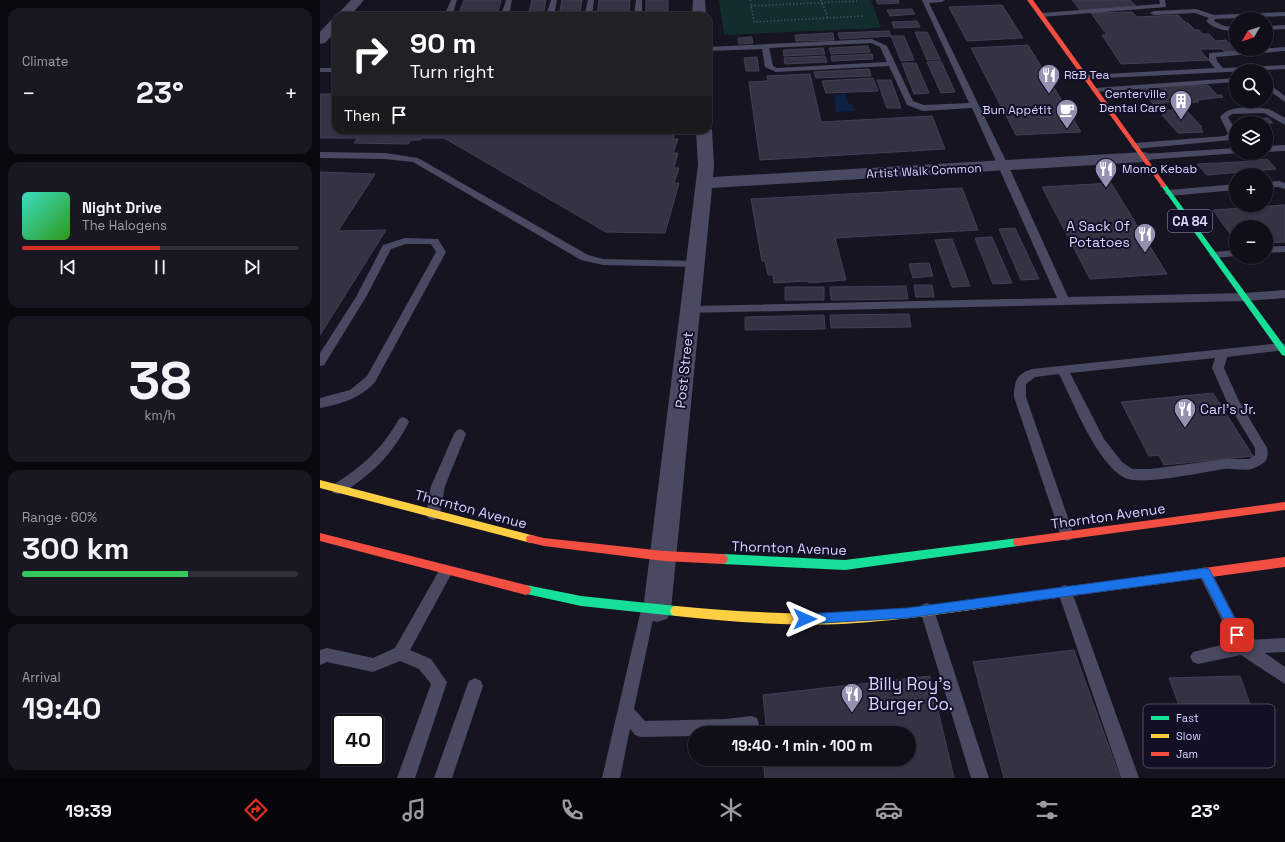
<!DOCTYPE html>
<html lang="en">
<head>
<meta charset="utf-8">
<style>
  :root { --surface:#100f19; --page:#191822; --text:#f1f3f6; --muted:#9c9ca2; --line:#302f38; --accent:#d93025 }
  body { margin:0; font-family:"Space Grotesk",sans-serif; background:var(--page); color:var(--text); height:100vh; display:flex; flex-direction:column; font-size:15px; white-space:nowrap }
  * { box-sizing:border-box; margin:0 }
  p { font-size:13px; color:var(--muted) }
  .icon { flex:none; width:22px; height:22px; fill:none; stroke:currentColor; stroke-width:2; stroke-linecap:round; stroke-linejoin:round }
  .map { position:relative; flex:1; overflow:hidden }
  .sheet { display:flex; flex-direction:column; gap:8px; padding:8px; background:#09080e; width:320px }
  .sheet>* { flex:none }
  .top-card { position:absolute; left:12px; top:12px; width:380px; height:122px; border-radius:12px; box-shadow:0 1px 3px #0004,0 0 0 1px var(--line); background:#202124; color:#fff; overflow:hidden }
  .needle { width:26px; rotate:231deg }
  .fabs { position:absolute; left:909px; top:12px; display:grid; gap:8px }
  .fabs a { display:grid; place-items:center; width:44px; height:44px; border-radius:50%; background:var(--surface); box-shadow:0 1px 3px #0004,0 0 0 1px var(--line); font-size:20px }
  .speed { position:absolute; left:12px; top:714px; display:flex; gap:8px; font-size:20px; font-weight:700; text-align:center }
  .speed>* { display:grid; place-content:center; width:52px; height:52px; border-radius:50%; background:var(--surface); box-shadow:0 1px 3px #0004,0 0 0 1px var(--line); line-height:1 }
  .speed .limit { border:2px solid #111; border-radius:6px; background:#fff; color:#111 }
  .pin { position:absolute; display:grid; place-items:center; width:34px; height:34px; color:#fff; margin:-17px; border-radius:8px; box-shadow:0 2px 6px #0006 }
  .me { position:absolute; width:44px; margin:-22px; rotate:90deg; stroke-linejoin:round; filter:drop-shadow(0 0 3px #0008) }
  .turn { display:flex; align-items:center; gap:14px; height:84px; padding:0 12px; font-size:18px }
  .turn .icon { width:52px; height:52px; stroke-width:2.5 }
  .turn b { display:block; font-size:28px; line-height:34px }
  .then { display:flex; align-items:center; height:38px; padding:0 12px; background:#0003; gap:8px; font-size:15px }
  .big { font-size:30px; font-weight:600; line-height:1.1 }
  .sheet .widget { flex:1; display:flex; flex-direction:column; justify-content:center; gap:6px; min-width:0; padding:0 14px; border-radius:12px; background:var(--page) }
  .sheet .dial { align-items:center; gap:0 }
  .dial b { font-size:52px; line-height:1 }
  .song { display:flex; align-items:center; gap:12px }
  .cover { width:48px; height:48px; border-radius:6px; background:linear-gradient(135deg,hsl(170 70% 55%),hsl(110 70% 35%)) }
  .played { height:4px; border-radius:2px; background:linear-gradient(90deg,var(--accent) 50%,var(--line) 50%) }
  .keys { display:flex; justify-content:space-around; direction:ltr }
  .heat { display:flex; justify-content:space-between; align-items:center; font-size:22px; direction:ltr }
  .charge { height:6px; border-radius:3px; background:linear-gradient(90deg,#34c759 60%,var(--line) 0) }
  .trip { position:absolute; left:368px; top:726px; width:228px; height:40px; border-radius:20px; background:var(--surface); box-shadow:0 1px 3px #0004,0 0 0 1px var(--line); font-weight:600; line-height:40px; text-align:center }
  .dock { display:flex; height:64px; justify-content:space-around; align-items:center; background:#06060a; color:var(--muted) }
  .dock .icon { width:28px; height:28px }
  .dock .active { color:var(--accent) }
  .dock b { font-size:18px; color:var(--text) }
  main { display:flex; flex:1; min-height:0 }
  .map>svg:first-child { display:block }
  .green { fill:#132c2d }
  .water { fill:#0d2144 }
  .building { fill:#343243; stroke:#433f54 }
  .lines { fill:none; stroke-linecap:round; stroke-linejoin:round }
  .path { stroke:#44505f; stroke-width:1.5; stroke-dasharray:1.5 2; stroke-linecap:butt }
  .lane { fill:#4a4962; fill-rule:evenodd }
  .street { fill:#4a4962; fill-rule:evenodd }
  .fast { fill:#16e098; fill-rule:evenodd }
  .slow { fill:#ffcf43; fill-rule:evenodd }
  .jam { fill:#f24e42; fill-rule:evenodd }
  .route { fill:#1a73e8; stroke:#114b97 }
  .labels { text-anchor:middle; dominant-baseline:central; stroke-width:4; stroke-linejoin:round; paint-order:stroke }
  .far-poi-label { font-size:12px; fill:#d9d4ff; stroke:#130f26; text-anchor:start }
  .far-street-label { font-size:12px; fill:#d9d4ff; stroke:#130f26 }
  .shield { fill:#130f26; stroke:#9e99be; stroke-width:1 }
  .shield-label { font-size:13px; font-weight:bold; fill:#d9d4ff }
  .poi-label { font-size:14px; fill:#d9d4ff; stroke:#130f26; text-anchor:end }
  .street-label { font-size:14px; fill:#d9d4ff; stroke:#130f26 }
  .near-poi-label { font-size:17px; fill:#d9d4ff; stroke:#130f26; text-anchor:start }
  .key { fill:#130f26; stroke:#4e4a67; stroke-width:1 }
  .key-label { font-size:11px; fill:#d9d4ff }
</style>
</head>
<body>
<main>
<section class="sheet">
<div class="widget"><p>Climate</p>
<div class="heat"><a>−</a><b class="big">23°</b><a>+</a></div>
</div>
<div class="widget">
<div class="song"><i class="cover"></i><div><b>Night Drive</b><p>The Halogens</p></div></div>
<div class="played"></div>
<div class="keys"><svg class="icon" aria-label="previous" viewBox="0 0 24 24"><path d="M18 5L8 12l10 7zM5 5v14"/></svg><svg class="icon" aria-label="pause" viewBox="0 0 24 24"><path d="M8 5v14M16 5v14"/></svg><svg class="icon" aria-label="next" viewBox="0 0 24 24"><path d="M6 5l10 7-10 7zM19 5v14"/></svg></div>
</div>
<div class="widget dial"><b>38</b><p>km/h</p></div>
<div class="widget"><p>Range · 60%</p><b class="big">300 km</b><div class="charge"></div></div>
<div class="widget"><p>Arrival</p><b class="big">19:40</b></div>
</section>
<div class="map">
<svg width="965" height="778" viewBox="0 0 965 778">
  <rect width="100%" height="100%" fill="#161421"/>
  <path class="green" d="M399,0H551L561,28L404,35Z"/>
  <path class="water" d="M526,94L529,104H532L535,111L516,112L514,95Z"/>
  <path class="building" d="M144,0H181L177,16H138Z
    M212,0H226L223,16H208Z
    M242,0H262L260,15L239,16Z
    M279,0H310L309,13L277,14Z
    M326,0H348V16H326Z
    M556,0H578L579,3L558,4Z
    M752,0H810L817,7L760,10Z
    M682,5L703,38L647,41L629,7Z
    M592,9L595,14L570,16L567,10Z
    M812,12L817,17L858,15L866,23H868L874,29H871L873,30H879L882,34H889L896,41L906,40L918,52H905L902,49H879L889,60L801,64L782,35H787L771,13Z
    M597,21L600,27L574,28L572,22Z
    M569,31L571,36L520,39L518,33Z
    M595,32H607L620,59L607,60Z
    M513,33L514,40L476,41L475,35Z
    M571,36H584L594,60L581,61Z
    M432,37L433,43L419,44L418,38Z
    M708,45L761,132L696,135L651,48Z
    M548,46L550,52L511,54L509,48Z
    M503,48L505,54L464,56L463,50Z
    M552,54L553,59L512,61L511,56Z
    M505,56L507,62L465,64L464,58Z
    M437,57L439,71H426L424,58Z
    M621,61L635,92L621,93L607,62Z
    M582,63H596L609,93L594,94Z
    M549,69L551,76L496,78L494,72Z
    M490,74L501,122L612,116L625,149L440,160L429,82L448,81L447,76Z
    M553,78L558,91L506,93L502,81Z
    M557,80H571L581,108H567Z
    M877,85H888L897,95H901L903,97L877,100L879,102L857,103L855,102L833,104L821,88Z
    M0,94H16V130H356L353,139H358L353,153H358L354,168H359L354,183H359L345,233L286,232L124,138H101L100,140H91L88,144L34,143L38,138H0Z
    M865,109L882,127H880L883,132L858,133L842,115H844L840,111Z
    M948,118L953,123H929L925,120Z
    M947,159L956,169L887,175L877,164L920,162Z
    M0,172L55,174L18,231L66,230L0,335Z
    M791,183L847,274L770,279L722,187Z
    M642,188L658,230L515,238L526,280L489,283L488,281L454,283L453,275H448L445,261H442L431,199Z
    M965,205V242L946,243V227H916V242L893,210Z
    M695,228L719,279L701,280L679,229Z
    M672,237L692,283L673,284L655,238Z
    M632,239L650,286L632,287L615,240Z
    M609,263L613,276L593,278L589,264Z
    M594,285H612L614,297H596Z
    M586,286L588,299L511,300L510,287Z
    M465,287H504V300H465Z
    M589,314L591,327L511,328L510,315Z
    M504,315L505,329L425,330V317Z
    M893,393L933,456L844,465L839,455L829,456L801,402Z
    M754,650L800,778H684L653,662Z
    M610,676L634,778H445L443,759H589V733H447L443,695Z
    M920,676L948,754L877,753L849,678Z"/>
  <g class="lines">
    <path class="path" d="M430,0L434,22L543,16
      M501,0L508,18
      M431,6L537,1"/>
    <path class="lane" d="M131,0H137L132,16H124Z
      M186,0H192L189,16H181Z
      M231,0H237L234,16H226Z
      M268,0H274L272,16H264Z
      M316,0H322V16H314Z
      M602,0H625L622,2L609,3L689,167L748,297L925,293L965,290V298L925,301L367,313L366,310L367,307L371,306L737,298L652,108L603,111L587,105L569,66L456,72L445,67L442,49L388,51V47L552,39L567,46L593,101L604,105L649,103ZM551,43L560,47L567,62L457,68L453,66L449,48Z
      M839,0H845L846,7L721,17L717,15L721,13L840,4Z
      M876,9L894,15L965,12V16L895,19L894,21L904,26L916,27V31C905,31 894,29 886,21L889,18L875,13L834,15L830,13L834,11Z
      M965,25V29L946,30V26Z
      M965,47V51L896,57L897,61L903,68L965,65V69L766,79L762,77L766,75L895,68L889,61V53Z
      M0,68H16V72H0Z
      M916,78V82L775,92L771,90L775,88Z
      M946,82L965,96V102L946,88Z
      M932,107L949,109L965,118V125L944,113L912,114L908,117L916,131V135L911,140L815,149L811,146L815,143L905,136L908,133L900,117C908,107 920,108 932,107Z
      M965,145V151L946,152V146Z
      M916,148V153H919L824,160L820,157L824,154Z
      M0,152L65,153L98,158L268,255L283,259L376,261L381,264L376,267L283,265L261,260L93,162L65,159L0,158Z
      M959,181L965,183V189L958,187L946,188V182Z
      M916,184V190L849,196L844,193L849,190Z
      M85,238L118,239L126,252L55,382C41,398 21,404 0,408V398L30,390L47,376L116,252L111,244H86L71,249L46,297L4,365L0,366V353L36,297L62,247L63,245Z
      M965,246V252L946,253V247Z
      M916,250V256L894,258L889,255L894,252Z
      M961,343L965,344V350L907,357L904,368L919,401L947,448C949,460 946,463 934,468C926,472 914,468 904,469C883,472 822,486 805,478C776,463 754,403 739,374L715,377L706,384V397L754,535L752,539L747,541L742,539L694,397C694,382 696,374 712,369ZM895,358L892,368L907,402L935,448V455L929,459H906L830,469H812L802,462L784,439L750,373Z
      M83,417L87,419L89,422C71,456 54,472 23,493L18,494L13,493L11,489L13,485C43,466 61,450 79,419Z
      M140,429L144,431L146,434L125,486L120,514L118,518L113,520L108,518L106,514L111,486L134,434L136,431Z
      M126,565L131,567L133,571L90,650L111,659L127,682L95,778H77L111,684L99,669L80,661L53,672L7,662L0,665V650L7,648L53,658L75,648L121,567Z
      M885,567L890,569L927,640L965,638V652L945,653L965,667V684L921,655L878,664L873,662L870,657L873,652L913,642L878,573L880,569Z
      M745,585L750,587L752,592L819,778H801L738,592L740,587Z
      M328,603L333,605L335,610L314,709L325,721L406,719L431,716L437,718L439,724L437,730L431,732L375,733V736L321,737L315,735L310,729L300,778H282L321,610L323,605Z
      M607,603L612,605L614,610L669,778H651L600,610L602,605Z
      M155,678L161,681L163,686L132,778H114L147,686L149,681Z"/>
    <path class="street" d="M31,0H44L30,16H16Z
      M373,0H385L386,16H372Z
      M16,19V31L5,43L0,44V32L11,20Z
      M388,126L392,130L394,165L393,177L824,152L830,154L832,157L830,160L824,162L392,188L351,610L347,619L337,622L327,619L323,610L378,165L376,130H388Z"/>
    <path class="fast" d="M844,184L846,185L965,347V356L962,355L842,187L840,186Z
      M698,538L702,539L703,542L702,545L698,546L525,570L403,564L399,562L398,559L399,556L403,554L525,560Z
      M206,585L261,596L356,606L360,607L362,611L360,615L356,616L261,606L202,593L201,590L202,587Z"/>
    <path class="slow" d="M0,480L211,535L215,536L216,539L215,542L211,543L0,488Z
      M700,593L704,594L706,598L704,602L700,603C641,611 582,621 522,624C467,626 411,622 356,616L352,615L350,611L352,607L356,606C411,611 467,615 522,613C582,611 641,601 700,593Z"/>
    <path class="jam" d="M707,0H713L846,185V187H842Z
      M965,502V510L698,546L694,545L693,542L694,539L698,538Z
      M0,533L206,585L210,587L211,590L210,593L206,595L0,541Z
      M211,535L224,538L344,551L403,554L407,556L408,559L407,562L403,564L344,561L224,546L207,542L206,539L207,536Z
      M965,557V567L700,603L696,602L694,598L696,594L700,593Z"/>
  </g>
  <path class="route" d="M885,568L889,569L921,631L923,635L921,638L917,640L913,638L882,578L587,618L485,624L481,622L479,619L481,615L485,614L587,608Z"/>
  <defs>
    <g id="restaurant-pin" transform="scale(1.15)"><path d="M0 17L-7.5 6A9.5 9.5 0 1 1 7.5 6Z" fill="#9591b1" stroke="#130f26"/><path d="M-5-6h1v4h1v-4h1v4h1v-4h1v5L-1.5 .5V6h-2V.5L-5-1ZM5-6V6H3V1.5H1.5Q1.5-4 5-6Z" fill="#fff"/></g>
    <g id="building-pin" transform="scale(1.15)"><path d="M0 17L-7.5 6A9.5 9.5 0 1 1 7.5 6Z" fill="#9591b1" stroke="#130f26"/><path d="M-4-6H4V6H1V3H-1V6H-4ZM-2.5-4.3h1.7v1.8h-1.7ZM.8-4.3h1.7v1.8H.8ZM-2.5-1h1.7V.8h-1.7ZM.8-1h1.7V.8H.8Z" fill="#fff"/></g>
    <g id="cafe-pin" transform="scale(1.15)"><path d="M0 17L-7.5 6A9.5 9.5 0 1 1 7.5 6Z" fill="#9591b1" stroke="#130f26"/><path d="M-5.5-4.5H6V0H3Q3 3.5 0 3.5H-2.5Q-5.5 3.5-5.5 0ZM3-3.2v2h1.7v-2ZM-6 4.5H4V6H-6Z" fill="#fff"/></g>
  </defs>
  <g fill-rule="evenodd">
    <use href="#restaurant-pin" x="729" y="75"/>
    <use href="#building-pin" x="861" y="101"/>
    <use href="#cafe-pin" x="747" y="110"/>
    <use href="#restaurant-pin" x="786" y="169"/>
    <use href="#restaurant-pin" x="825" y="234"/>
    <use href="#restaurant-pin" x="865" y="409"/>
    <use href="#restaurant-pin" x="532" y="694"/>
  </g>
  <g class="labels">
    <g class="far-poi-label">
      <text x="744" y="75">R&amp;B Tea</text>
      <text x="846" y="94" text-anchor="end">Centerville<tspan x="846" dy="14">Dental Care</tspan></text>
      <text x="732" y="110" text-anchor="end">Bun Appétit</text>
      <text x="802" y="169">Momo Kebab</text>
    </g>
    <g class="far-street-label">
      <text transform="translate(604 171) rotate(-3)">Artist Walk Common</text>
    </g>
    <rect class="shield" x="848" y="210" width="44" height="22" rx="3"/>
    <g class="shield-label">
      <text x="870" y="221">CA 84</text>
    </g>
    <g class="poi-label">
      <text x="810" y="226">A Sack Of<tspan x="810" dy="16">Potatoes</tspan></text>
      <text x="880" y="409" text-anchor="start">Carl's Jr.</text>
    </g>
    <g class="street-label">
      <text transform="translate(364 370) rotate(-84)">Post Street</text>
      <text transform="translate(151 509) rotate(15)">Thornton Avenue</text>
      <text transform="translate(788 516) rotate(-8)">Thornton Avenue</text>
      <text transform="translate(469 548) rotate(2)">Thornton Avenue</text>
    </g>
    <g class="near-poi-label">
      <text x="548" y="684">Billy Roy's<tspan x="548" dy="20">Burger Co.</tspan></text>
    </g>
  </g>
  <rect x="823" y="704" width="132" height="64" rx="6" class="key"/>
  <rect x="831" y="716" width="18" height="4" fill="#16e098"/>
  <rect x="831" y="734" width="18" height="4" fill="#ffcf43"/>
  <rect x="831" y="752" width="18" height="4" fill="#f24e42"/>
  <g class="key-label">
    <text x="856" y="722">Fast</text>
    <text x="856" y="740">Slow</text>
    <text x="856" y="758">Jam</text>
  </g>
</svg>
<div class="fabs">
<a><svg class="needle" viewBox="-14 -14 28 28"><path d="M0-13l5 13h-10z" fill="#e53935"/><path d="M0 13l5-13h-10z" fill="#9c9ca2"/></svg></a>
<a><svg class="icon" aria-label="search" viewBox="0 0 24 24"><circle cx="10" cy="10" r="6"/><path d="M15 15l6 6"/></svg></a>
<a><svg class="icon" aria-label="layers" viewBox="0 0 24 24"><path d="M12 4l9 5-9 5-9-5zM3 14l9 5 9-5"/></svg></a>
<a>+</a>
<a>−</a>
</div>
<div class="speed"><div class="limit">40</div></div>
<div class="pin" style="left:917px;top:635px;background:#d93025"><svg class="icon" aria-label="arrive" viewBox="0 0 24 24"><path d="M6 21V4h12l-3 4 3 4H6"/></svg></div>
<svg class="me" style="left:485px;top:619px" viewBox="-20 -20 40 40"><path d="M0-17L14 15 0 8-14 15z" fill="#1a73e8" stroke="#fff" stroke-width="4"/></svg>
<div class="trip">19:40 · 1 min · 100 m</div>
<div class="top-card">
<div class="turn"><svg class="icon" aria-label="right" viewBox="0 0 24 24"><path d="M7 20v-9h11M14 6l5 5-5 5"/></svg><div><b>90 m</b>Turn right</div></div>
<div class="then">Then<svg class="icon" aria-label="arrive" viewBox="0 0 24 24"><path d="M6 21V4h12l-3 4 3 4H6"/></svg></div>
</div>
</div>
</main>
<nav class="dock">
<b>19:39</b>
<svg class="icon active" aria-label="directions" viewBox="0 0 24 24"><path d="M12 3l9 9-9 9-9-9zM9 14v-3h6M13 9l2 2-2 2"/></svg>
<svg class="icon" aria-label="music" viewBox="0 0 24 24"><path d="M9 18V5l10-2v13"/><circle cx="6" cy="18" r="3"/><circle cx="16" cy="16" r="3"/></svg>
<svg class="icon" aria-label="phone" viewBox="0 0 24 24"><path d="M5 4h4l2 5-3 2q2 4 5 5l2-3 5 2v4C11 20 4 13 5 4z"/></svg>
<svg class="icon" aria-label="climate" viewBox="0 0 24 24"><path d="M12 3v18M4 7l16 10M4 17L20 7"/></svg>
<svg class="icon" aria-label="car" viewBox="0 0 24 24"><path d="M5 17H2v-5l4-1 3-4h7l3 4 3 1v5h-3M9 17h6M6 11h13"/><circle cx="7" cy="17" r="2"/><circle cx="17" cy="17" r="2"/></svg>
<svg class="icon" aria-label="filters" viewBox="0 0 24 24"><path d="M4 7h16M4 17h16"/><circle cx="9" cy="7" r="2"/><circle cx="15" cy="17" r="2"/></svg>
<b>23°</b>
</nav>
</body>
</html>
